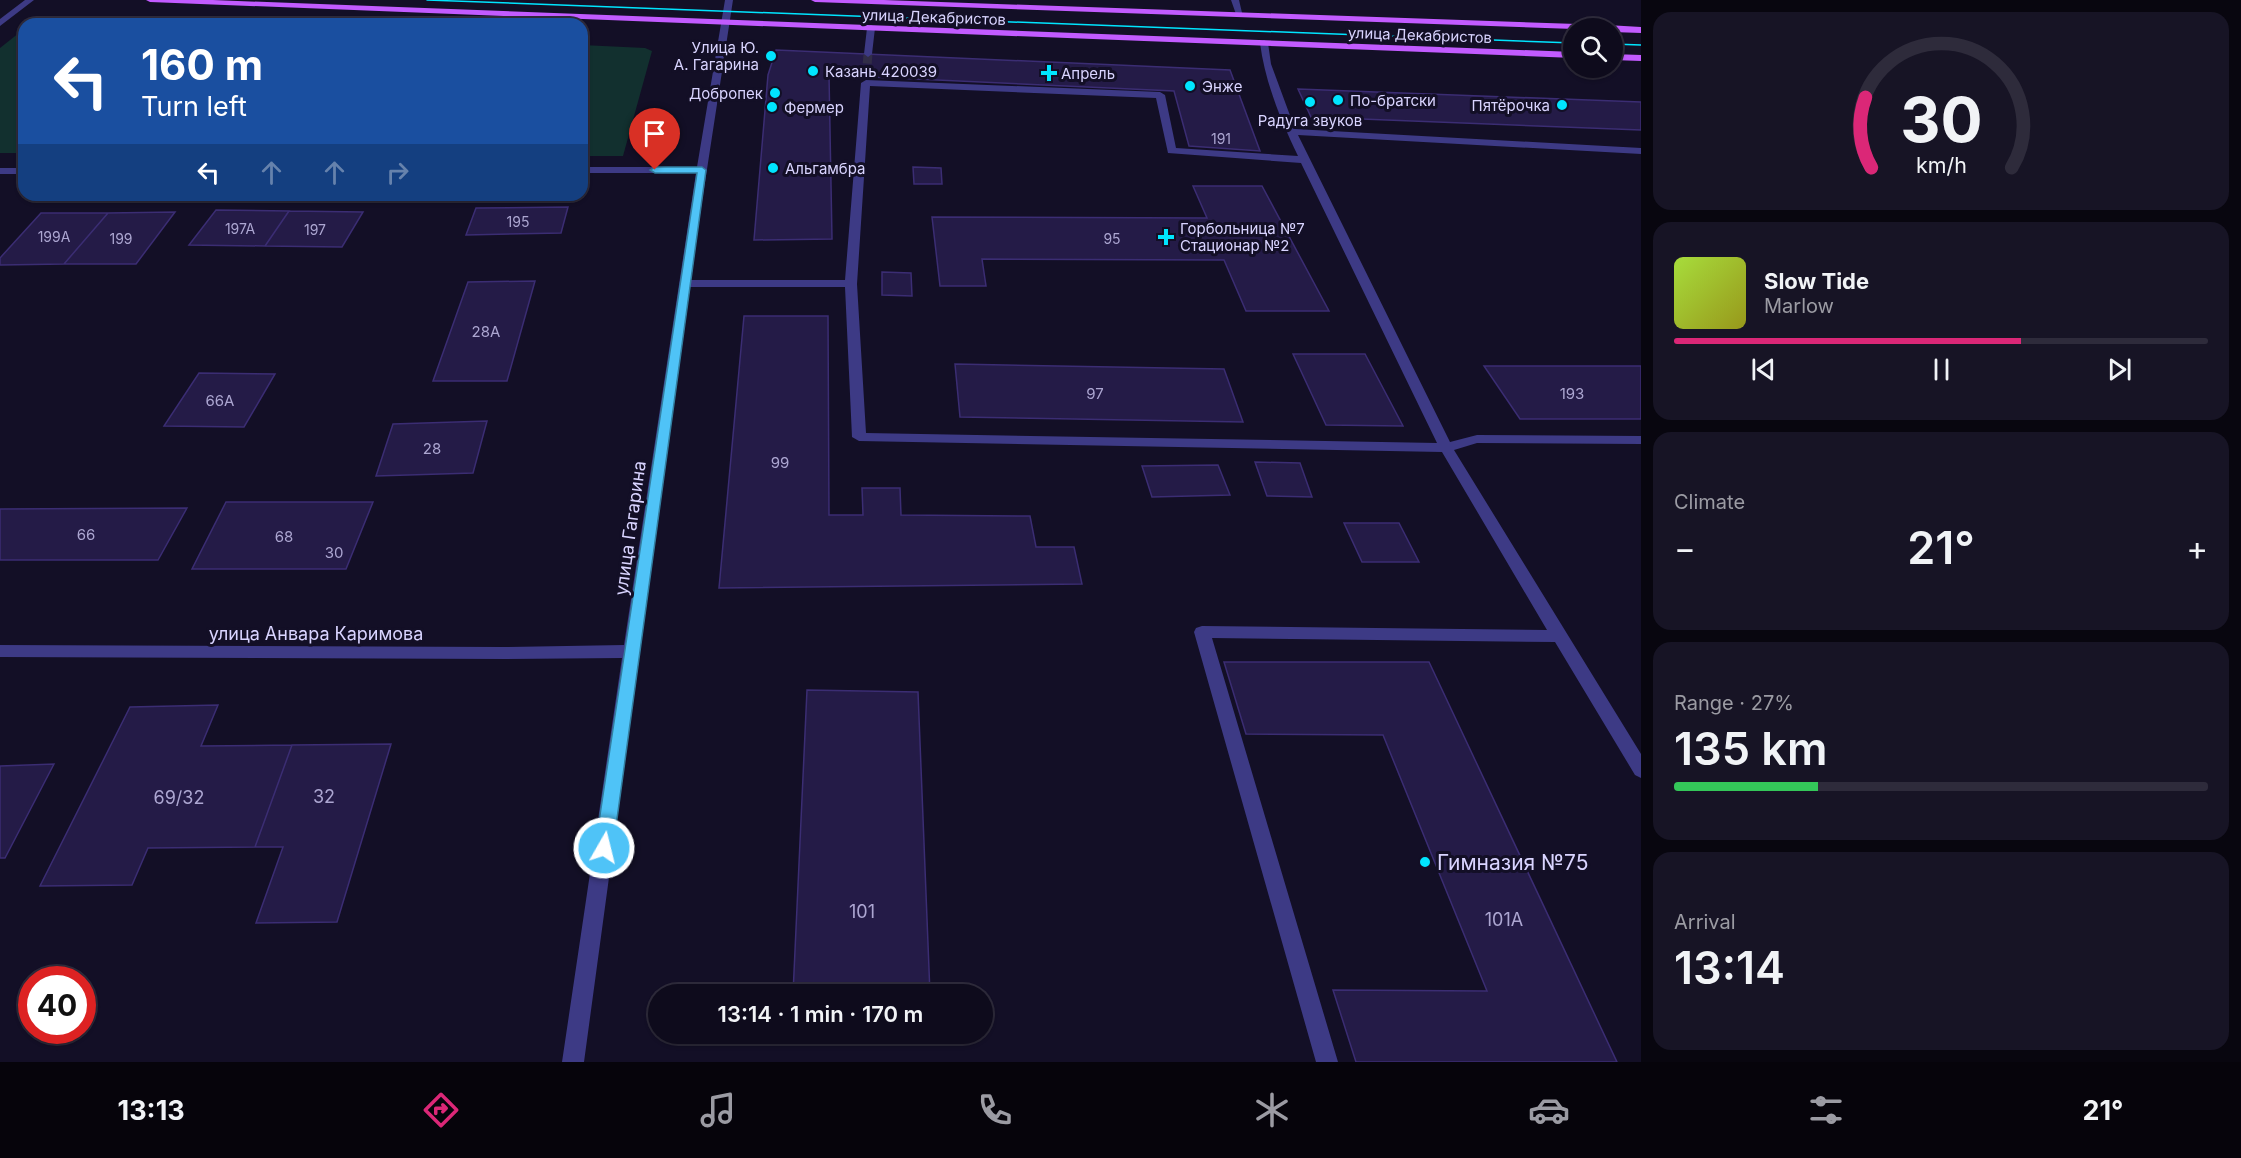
<!DOCTYPE html>
<html lang="en">
<head>
<meta charset="utf-8">
<style>
  :root { --surface:#0e0b1c; --page:#171425; --text:#f1f3f6; --muted:#9b9ba3; --line:#2e2b3b; --accent:#db2777 }
  body { margin:0; font-family:Inter,sans-serif; background:var(--page); color:var(--text); height:100vh; display:flex; flex-direction:column; font-size:22px; white-space:nowrap }
  * { box-sizing:border-box; margin:0 }
  p { font-size:20px; color:var(--muted) }
  .icon { flex:none; width:33px; height:33px; fill:none; stroke:currentColor; stroke-width:2; stroke-linecap:round; stroke-linejoin:round }
  .map { position:relative; flex:1; overflow:hidden }
  .drawer { display:flex; flex-direction:column; gap:12px; padding:12px; background:#08060f; width:600px }
  .drawer>* { flex:none }
  .banner { position:absolute; left:18px; top:18px; width:570px; height:183px; border-radius:18px; box-shadow:0 2px 4px #0004,0 0 0 2px var(--line); background:#1a4fa0; color:#fff; overflow:hidden }
  .tools { position:absolute; left:1563px; top:18px; display:grid; gap:12px }
  .tools a { display:grid; place-items:center; width:60px; height:60px; border-radius:50%; background:var(--surface); box-shadow:0 2px 4px #0004,0 0 0 2px var(--line); font-size:30px }
  .speed { position:absolute; left:18px; top:966px; display:flex; gap:12px; font-size:30px; font-weight:700; text-align:center }
  .speed>* { display:grid; place-content:center; width:78px; height:78px; border-radius:50%; background:var(--surface); box-shadow:0 2px 4px #0004,0 0 0 2px var(--line); line-height:1 }
  .speed .limit { border:9px solid #d22; background:#fff; color:#111 }
  .pin { position:absolute; display:grid; place-items:center; width:51px; height:51px; color:#fff; margin:-62px -26px; border-radius:50% 50% 50% 0; rotate:-45deg; box-shadow:0 0 6px #0007 }
  .pin .icon { rotate:45deg }
  .me { position:absolute; width:66px; margin:-33px; rotate:8deg; stroke-linejoin:round; filter:drop-shadow(0 0 4px #0008) }
  .turn { display:flex; align-items:center; gap:21px; height:126px; padding:0 24px; font-size:27px }
  .turn .icon { width:78px; height:78px; stroke-width:2.5 }
  .turn b { display:block; font-size:42px; line-height:51px }
  .lanes { display:flex; align-items:center; height:57px; padding:0 24px; background:#0003; justify-content:center; gap:30px; direction:ltr }
  .lanes .off { opacity:.35 }
  .big { font-size:45px; font-weight:600; line-height:1.1 }
  .drawer .widget { flex:1; display:flex; flex-direction:column; justify-content:center; gap:9px; min-width:0; padding:0 21px; border-radius:18px; background:var(--page) }
  .drawer .dial { align-items:center; gap:0 }
  .dial svg { height:156px; overflow:visible; fill:none; stroke:var(--line); stroke-width:7; stroke-linecap:round; text-anchor:middle }
  .dial text { fill:var(--text); stroke:none }
  .song { display:flex; align-items:center; gap:18px }
  .cover { width:72px; height:72px; border-radius:9px; background:linear-gradient(135deg,hsl(80 70% 55%),hsl(60 70% 35%)) }
  .played { height:6px; border-radius:3px; background:linear-gradient(90deg,var(--accent) 65%,var(--line) 65%) }
  .keys { display:flex; justify-content:space-around; direction:ltr }
  .heat { display:flex; justify-content:space-between; align-items:center; font-size:33px; direction:ltr }
  .charge { height:9px; border-radius:4px; background:linear-gradient(90deg,#34c759 27%,var(--line) 0) }
  .trip { position:absolute; left:648px; top:984px; width:345px; height:60px; border-radius:30px; background:var(--surface); box-shadow:0 2px 4px #0004,0 0 0 2px var(--line); font-weight:600; line-height:60px; text-align:center }
  .tabs { display:flex; height:96px; justify-content:space-around; align-items:center; background:#06040b; color:var(--muted) }
  .tabs .icon { width:42px; height:42px }
  .tabs .active { color:var(--accent) }
  .tabs b { font-size:27px; color:var(--text) }
  main { display:flex; flex:1; min-height:0 }
  .map>svg:first-child { display:block }
  .green { fill:#12302f }
  .building { fill:#241b47; stroke:#3b2d73; stroke-width:1.5 }
  .lines { fill:none; stroke-linecap:round; stroke-linejoin:round }
  .minor-tunnel { stroke:#312d47; stroke-width:9; stroke-dasharray:9 4.5; stroke-linecap:butt }
  .minor { fill:#3d3a85; fill-rule:evenodd }
  .major { fill:#c25bff; fill-rule:evenodd }
  .tram { stroke:#00e5ff; stroke-width:1.5 }
  .route { fill:#4fc3f7; stroke:#337fa1; stroke-width:1.5 }
  .poi-dot { fill:#00e5ff; stroke:#130f26; stroke-width:2 }
  .labels { text-anchor:middle; dominant-baseline:central; stroke-width:6; stroke-linejoin:round; paint-order:stroke }
  .far-number-label { font-size:14px; fill:#aca6d1 }
  .far-street-label { font-size:15px; fill:#d9d4ff; stroke:#130f26 }
  .far-poi-label { font-size:15px; fill:#d9d4ff; stroke:#130f26; text-anchor:start }
  .number-label { font-size:15px; fill:#aca6d1 }
  .street-label { font-size:18px; fill:#d9d4ff; stroke:#130f26 }
  .near-number-label { font-size:18px; fill:#aca6d1 }
  .near-poi-label { font-size:21px; fill:#d9d4ff; stroke:#130f26; text-anchor:start }
</style>
</head>
<body>
<main>
<div class="map">
<svg width="1641" height="1062" viewBox="0 0 1641 1062">
  <rect width="100%" height="100%" fill="#130f26"/>
  <path class="green" d="M24,29V153H0V48Z
    M582,45L645,48L652,51L623,156H582Z"/>
  <path class="building" d="M776,50L1230,70L1260,151L1189,146L1174,91L829,75L832,239L754,240L768,75Z
    M1298,89L1641,102V130L1311,117Z
    M913,167L941,168L942,184H914Z
    M1193,186H1262L1329,311H1246L1224,260L982,259L986,286H940L932,217L1207,218Z
    M568,207L561,233L466,235L476,208Z
    M216,210L289,211L265,246L189,245Z
    M289,211L363,212L342,247L265,246Z
    M175,212L136,264H64L108,213Z
    M41,213H108L64,264L0,265V258Z
    M882,272L911,273L912,296L882,295Z
    M535,281L507,381H433L468,282Z
    M744,316H828L829,515H863L862,488H900L901,515L1030,516L1036,547H1074L1082,584L719,588Z
    M1293,354H1365L1403,426L1326,425Z
    M955,364L1224,369L1243,422L960,417Z
    M1484,366H1641V419H1520Z
    M199,373L275,374L244,427L164,426Z
    M487,421L473,473L376,476L393,424Z
    M1255,462L1300,463L1312,497L1267,496Z
    M1218,465L1230,495L1152,497L1142,466Z
    M226,502H373L346,569H192Z
    M187,508L158,560H0V509Z
    M1344,523H1399L1419,562H1362Z
    M1224,662H1429L1617,1062H1356L1333,990L1487,991L1383,735L1246,734Z
    M807,690L918,692L930,994H793Z
    M218,705L201,746L292,745L255,847L148,848L132,885L40,886L130,707Z
    M391,744L337,922L256,923L283,847H255L292,745Z
    M54,764L5,858H0V766Z"/>
  <g class="lines">
    <path class="minor-tunnel" d="M866,77L868,54"/>
    <path class="minor" d="M25,0H34L0,26V19Z
      M725,0H733L690,280H845L861,83L866,80L1160,92L1165,95L1176,148L1298,156C1281,121 1265,82 1260,43L1264,40L1268,43L1271,64L1295,129L1641,148V154L1298,135L1450,442L1477,435L1641,436V444L1477,443L1454,450L1641,754V778L1635,775L1555,642L1212,638L1338,1062H1316L1194,632L1196,628L1202,626L1547,630L1442,452L859,441L852,437L845,287H689L584,1062H562L622,658L503,659L0,657V645L503,647L624,645L696,173H582V167H697ZM870,86L1156,98L1168,153L1301,163L1437,443L866,433L857,284Z
      M1231,0H1239L1243,17H1237Z
      M871,25L875,28L872,54L868,57L864,54L867,28Z
      M0,168H24V174H0Z"/>
    <path class="major" d="M146,0H213L1574,52V58L150,2Z
      M811,0H884L1607,25L1641,27V33L1612,32V28L1574,29L815,2Z
      M1612,54L1641,55V61L1612,60Z"/>
    <path class="tram" d="M427,0L1574,43
      M1612,44L1641,45"/>
  </g>
  <path class="route" d="M702,167L706,170L613,848L610,854L604,856L598,854L595,848L697,173H655L650,170L655,167Z"/>
  <g class="poi-dot">
    <circle cx="771" cy="56" r="6"/>
    <circle cx="813" cy="71" r="6"/>
    <path d="M1046 64h6v6h6v6h-6v6h-6v-6h-6v-6h6z"/>
    <circle cx="1190" cy="86" r="6"/>
    <circle cx="775" cy="93" r="6"/>
    <circle cx="1338" cy="100" r="6"/>
    <circle cx="1310" cy="102" r="6"/>
    <circle cx="1562" cy="105" r="6"/>
    <circle cx="772" cy="107" r="6"/>
    <circle cx="773" cy="168" r="6"/>
    <path d="M1163 228h6v6h6v6h-6v6h-6v-6h-6v-6h6z"/>
    <circle cx="1425" cy="862" r="6"/>
  </g>
  <g class="labels">
    <g class="far-number-label">
      <text x="1221" y="138">191</text>
      <text x="518" y="221">195</text>
      <text x="240" y="228">197А</text>
      <text x="315" y="229">197</text>
      <text x="54" y="236">199А</text>
      <text x="121" y="238">199</text>
      <text x="1112" y="238">95</text>
    </g>
    <g class="far-street-label">
      <text transform="translate(934 17) rotate(2)">улица Декабристов</text>
      <text transform="translate(1420 35) rotate(2)">улица Декабристов</text>
    </g>
    <g class="far-poi-label">
      <text x="759" y="47" text-anchor="end">Улица Ю.<tspan x="759" dy="17">А. Гагарина</tspan></text>
      <text x="825" y="71">Казань 420039</text>
      <text x="1061" y="73">Апрель</text>
      <text x="1202" y="86">Энже</text>
      <text x="763" y="93" text-anchor="end">Добропек</text>
      <text x="1350" y="100">По-братски</text>
      <text x="1550" y="105" text-anchor="end">Пятёрочка</text>
      <text x="784" y="107">Фермер</text>
      <text x="1310" y="120" text-anchor="middle">Радуга звуков</text>
      <text x="785" y="168">Альгамбра</text>
      <text x="1180" y="228">Горбольница №7<tspan x="1180" dy="17">Стационар №2</tspan></text>
    </g>
    <g class="number-label">
      <text x="486" y="331">28А</text>
      <text x="1095" y="393">97</text>
      <text x="1572" y="393">193</text>
      <text x="220" y="400">66А</text>
      <text x="432" y="448">28</text>
      <text x="780" y="462">99</text>
      <text x="86" y="534">66</text>
      <text x="284" y="536">68</text>
      <text x="334" y="552">30</text>
    </g>
    <g class="street-label">
      <text transform="translate(630 528) rotate(-82)">улица Гагарина</text>
      <text x="316" y="633">улица Анвара Каримова</text>
    </g>
    <g class="near-number-label">
      <text x="324" y="796">32</text>
      <text x="179" y="797">69/32</text>
      <text x="862" y="911">101</text>
      <text x="1504" y="919">101А</text>
    </g>
    <g class="near-poi-label">
      <text x="1437" y="862">Гимназия №75</text>
    </g>
  </g>
</svg>
<div class="tools">
<a><svg class="icon" aria-label="search" viewBox="0 0 24 24"><circle cx="10" cy="10" r="6"/><path d="M15 15l6 6"/></svg></a>
</div>
<div class="speed"><div class="limit">40</div></div>
<div class="pin" style="left:655px;top:170px;background:#d93025"><svg class="icon" aria-label="arrive" viewBox="0 0 24 24"><path d="M6 21V4h12l-3 4 3 4H6"/></svg></div>
<svg class="me" style="left:604px;top:848px" viewBox="-20 -20 40 40"><circle r="17" fill="#4fc3f7" stroke="#fff" stroke-width="3"/><path d="M0-11L8 9 0 5-8 9z" fill="#fff"/></svg>
<div class="trip">13:14 · 1 min · 170 m</div>
<div class="banner">
<div class="turn"><svg class="icon" aria-label="left" viewBox="0 0 24 24"><path d="M17 20v-9H6M10 6l-5 5 5 5"/></svg><div><b>160 m</b>Turn left</div></div>
<div class="lanes"><svg class="icon" aria-label="left" viewBox="0 0 24 24"><path d="M17 20v-9H6M10 6l-5 5 5 5"/></svg><svg class="icon off" aria-label="ahead" viewBox="0 0 24 24"><path d="M12 20V5M6 11l6-6 6 6"/></svg><svg class="icon off" aria-label="ahead" viewBox="0 0 24 24"><path d="M12 20V5M6 11l6-6 6 6"/></svg><svg class="icon off" aria-label="right" viewBox="0 0 24 24"><path d="M7 20v-9h11M14 6l5 5-5 5"/></svg></div>
</div>
</div>
<section class="drawer">
<div class="widget dial"><svg viewBox="0 0 100 80">
<path d="M14 69A42 42 0 1 1 86 69"/>
<path d="M14 69A42 42 0 0 1 11 33" stroke="#db2777"/>
<text x="50" y="56" font-size="32" font-weight="700">30</text>
<text x="50" y="72" font-size="11">km/h</text>
</svg></div>
<div class="widget">
<div class="song"><i class="cover"></i><div><b>Slow Tide</b><p>Marlow</p></div></div>
<div class="played"></div>
<div class="keys"><svg class="icon" aria-label="previous" viewBox="0 0 24 24"><path d="M18 5L8 12l10 7zM5 5v14"/></svg><svg class="icon" aria-label="pause" viewBox="0 0 24 24"><path d="M8 5v14M16 5v14"/></svg><svg class="icon" aria-label="next" viewBox="0 0 24 24"><path d="M6 5l10 7-10 7zM19 5v14"/></svg></div>
</div>
<div class="widget"><p>Climate</p>
<div class="heat"><a>−</a><b class="big">21°</b><a>+</a></div>
</div>
<div class="widget"><p>Range · 27%</p><b class="big">135 km</b><div class="charge"></div></div>
<div class="widget"><p>Arrival</p><b class="big">13:14</b></div>
</section>
</main>
<nav class="tabs">
<b>13:13</b>
<svg class="icon active" aria-label="directions" viewBox="0 0 24 24"><path d="M12 3l9 9-9 9-9-9zM9 14v-3h6M13 9l2 2-2 2"/></svg>
<svg class="icon" aria-label="music" viewBox="0 0 24 24"><path d="M9 18V5l10-2v13"/><circle cx="6" cy="18" r="3"/><circle cx="16" cy="16" r="3"/></svg>
<svg class="icon" aria-label="phone" viewBox="0 0 24 24"><path d="M5 4h4l2 5-3 2q2 4 5 5l2-3 5 2v4C11 20 4 13 5 4z"/></svg>
<svg class="icon" aria-label="climate" viewBox="0 0 24 24"><path d="M12 3v18M4 7l16 10M4 17L20 7"/></svg>
<svg class="icon" aria-label="car" viewBox="0 0 24 24"><path d="M5 17H2v-5l4-1 3-4h7l3 4 3 1v5h-3M9 17h6M6 11h13"/><circle cx="7" cy="17" r="2"/><circle cx="17" cy="17" r="2"/></svg>
<svg class="icon" aria-label="filters" viewBox="0 0 24 24"><path d="M4 7h16M4 17h16"/><circle cx="9" cy="7" r="2"/><circle cx="15" cy="17" r="2"/></svg>
<b>21°</b>
</nav>
</body>
</html>
